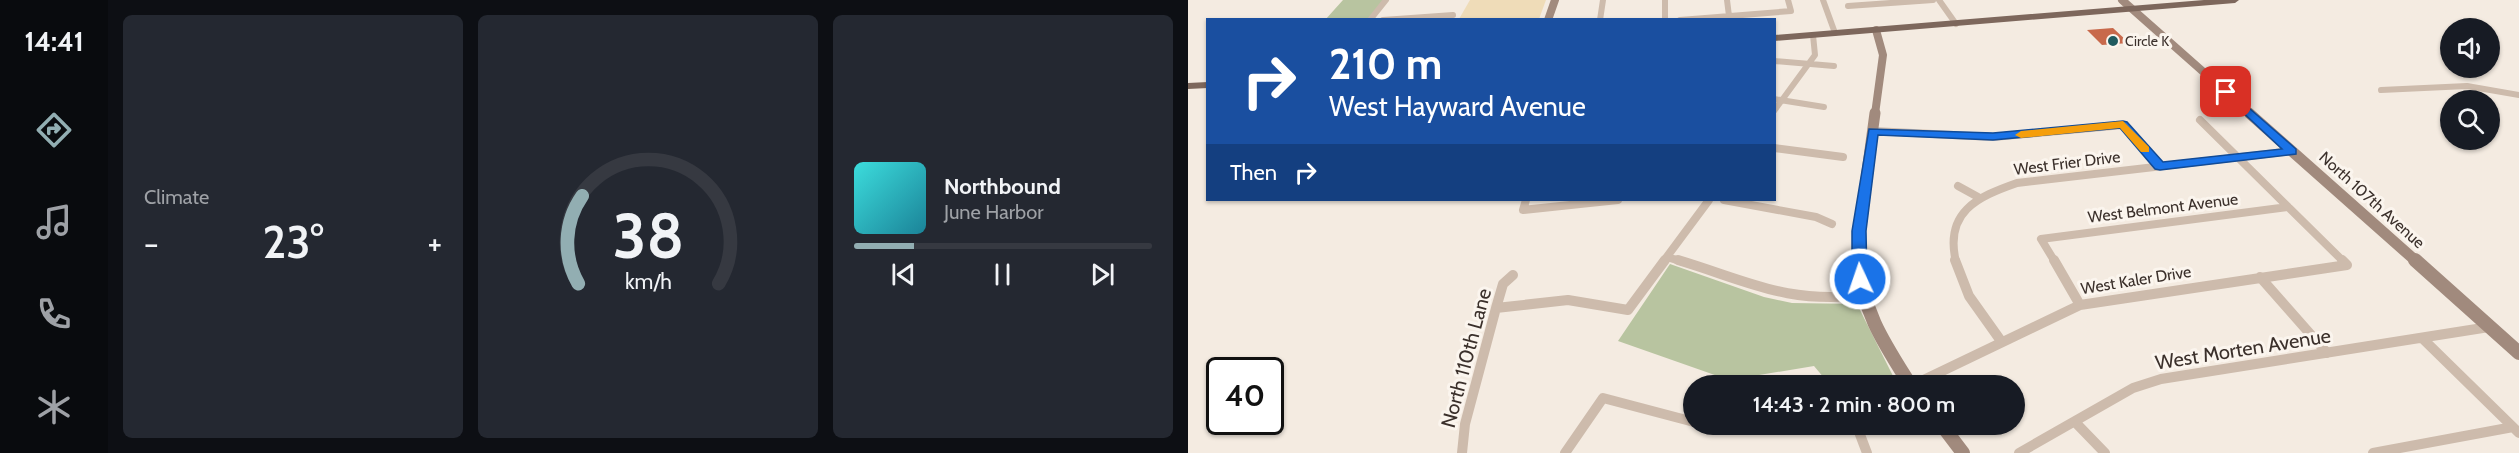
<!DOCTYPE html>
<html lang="en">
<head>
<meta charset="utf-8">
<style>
  :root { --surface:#171b24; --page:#242831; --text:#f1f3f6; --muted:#9ea1a6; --line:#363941; --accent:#92aeb2 }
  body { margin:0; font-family:Cabin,sans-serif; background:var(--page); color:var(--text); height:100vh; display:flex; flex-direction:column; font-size:22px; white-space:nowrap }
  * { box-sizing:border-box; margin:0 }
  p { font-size:20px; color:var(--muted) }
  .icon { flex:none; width:33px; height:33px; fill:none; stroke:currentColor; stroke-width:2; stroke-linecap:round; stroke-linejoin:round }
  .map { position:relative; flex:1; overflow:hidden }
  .side { display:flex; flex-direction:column; gap:15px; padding:15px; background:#0d0f14; width:1080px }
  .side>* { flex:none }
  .hud { position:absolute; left:18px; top:18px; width:570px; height:183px; border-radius:0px; box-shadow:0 2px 4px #0004; background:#1a4fa0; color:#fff; overflow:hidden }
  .controls { position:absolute; left:1252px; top:18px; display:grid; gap:12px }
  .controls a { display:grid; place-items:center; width:60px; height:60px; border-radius:50%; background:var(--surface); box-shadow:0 2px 4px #0004; font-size:30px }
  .speed { position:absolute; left:18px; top:357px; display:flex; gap:12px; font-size:30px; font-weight:700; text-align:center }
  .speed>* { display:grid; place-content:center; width:78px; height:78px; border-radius:50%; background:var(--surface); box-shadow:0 2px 4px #0004; line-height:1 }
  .speed .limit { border:3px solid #111; border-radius:9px; background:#fff; color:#111 }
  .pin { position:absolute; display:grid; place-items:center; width:51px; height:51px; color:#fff; margin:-26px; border-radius:12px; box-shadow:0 3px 9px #0006 }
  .me { position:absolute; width:66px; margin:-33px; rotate:357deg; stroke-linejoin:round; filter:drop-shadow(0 0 4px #0008) }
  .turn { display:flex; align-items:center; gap:21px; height:126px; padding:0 24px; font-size:27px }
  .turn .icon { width:78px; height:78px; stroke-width:2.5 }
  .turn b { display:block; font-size:42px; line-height:51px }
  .then { display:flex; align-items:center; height:57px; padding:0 24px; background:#0003; gap:12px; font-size:22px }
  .big { font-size:45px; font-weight:600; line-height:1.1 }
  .side .tile { flex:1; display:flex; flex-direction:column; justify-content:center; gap:9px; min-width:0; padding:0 21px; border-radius:9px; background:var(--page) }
  .side .dial { align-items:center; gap:0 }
  .dial svg { height:156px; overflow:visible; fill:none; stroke:var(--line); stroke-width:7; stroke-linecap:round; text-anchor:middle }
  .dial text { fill:var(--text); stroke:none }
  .song { display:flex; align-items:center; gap:18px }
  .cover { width:72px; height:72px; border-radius:9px; background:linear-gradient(135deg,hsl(180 70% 55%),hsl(190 70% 35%)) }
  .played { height:6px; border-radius:3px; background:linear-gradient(90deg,var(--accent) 20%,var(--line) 20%) }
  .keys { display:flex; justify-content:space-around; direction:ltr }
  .heat { display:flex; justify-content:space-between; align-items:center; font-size:33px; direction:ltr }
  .side .tiles { flex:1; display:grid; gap:15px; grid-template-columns:repeat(3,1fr) }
  .trip { position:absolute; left:495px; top:375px; width:342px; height:60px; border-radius:30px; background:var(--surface); box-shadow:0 2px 4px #0004; font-weight:600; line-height:60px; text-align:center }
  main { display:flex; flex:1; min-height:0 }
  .tab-bar { display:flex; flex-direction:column; width:108px; justify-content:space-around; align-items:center; background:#090b0e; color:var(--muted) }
  .tab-bar .icon { width:42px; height:42px }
  .tab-bar .selected { color:var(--accent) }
  .tab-bar b { font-size:27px; color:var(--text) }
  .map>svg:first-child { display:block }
  .green { fill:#b8c4a0 }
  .sand { fill:#efdcb8 }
  .building { fill:#c8694b }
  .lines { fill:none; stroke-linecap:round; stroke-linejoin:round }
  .street-far2 { stroke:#cdbbac; stroke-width:6 }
  .street-far1 { stroke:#cdbbac; stroke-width:8 }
  .street { stroke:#cdbbac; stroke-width:10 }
  .secondary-far2 { stroke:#a18a7d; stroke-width:8 }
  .secondary-far1 { stroke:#a18a7d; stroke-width:11 }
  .secondary { stroke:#a18a7d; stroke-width:14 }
  .primary { fill:#7d675c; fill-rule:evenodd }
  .route { fill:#1a73e8; stroke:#114b97; stroke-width:1.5 }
  .slow { fill:#f59e0b }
  .poi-dot { fill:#1f5a5e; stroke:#fbf5ee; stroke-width:2 }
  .labels { text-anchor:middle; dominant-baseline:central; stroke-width:6; stroke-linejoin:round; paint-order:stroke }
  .far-poi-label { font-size:14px; fill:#3b302b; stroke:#fbf5ee; text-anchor:start }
  .street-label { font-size:16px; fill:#3b302b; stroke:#fbf5ee }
  .near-street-label { font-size:20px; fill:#3b302b; stroke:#fbf5ee }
</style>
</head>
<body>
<main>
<nav class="tab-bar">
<b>14:41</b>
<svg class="icon selected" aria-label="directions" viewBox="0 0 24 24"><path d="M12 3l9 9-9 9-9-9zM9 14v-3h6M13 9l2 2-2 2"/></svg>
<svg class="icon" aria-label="music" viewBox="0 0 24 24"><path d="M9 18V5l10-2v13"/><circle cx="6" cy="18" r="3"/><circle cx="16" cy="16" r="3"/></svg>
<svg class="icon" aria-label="phone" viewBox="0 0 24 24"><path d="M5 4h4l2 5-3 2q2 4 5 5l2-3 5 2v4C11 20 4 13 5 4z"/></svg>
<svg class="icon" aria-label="climate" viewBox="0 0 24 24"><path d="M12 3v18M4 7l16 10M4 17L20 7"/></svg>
</nav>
<section class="side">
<div class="tiles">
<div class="tile"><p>Climate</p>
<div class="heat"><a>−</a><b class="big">23°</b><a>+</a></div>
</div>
<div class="tile dial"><svg viewBox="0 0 100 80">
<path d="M14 69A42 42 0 1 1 86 69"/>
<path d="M14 69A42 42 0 0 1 16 24" stroke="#92aeb2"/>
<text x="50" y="56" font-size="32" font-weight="700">38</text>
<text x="50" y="72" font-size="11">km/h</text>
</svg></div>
<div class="tile">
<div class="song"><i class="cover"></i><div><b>Northbound</b><p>June Harbor</p></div></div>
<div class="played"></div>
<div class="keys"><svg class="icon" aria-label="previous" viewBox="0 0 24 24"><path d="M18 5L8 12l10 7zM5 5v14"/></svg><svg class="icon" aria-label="pause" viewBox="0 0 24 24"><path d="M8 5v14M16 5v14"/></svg><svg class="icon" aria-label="next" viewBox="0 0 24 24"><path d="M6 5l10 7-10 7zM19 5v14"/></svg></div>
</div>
</div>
</section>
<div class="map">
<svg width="1331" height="453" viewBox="0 0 1331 453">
  <rect width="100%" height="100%" fill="#f4ebe1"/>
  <path class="green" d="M155,0H196L181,19L137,20Z
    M482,264L576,297L604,303L669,304L706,378L695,385H642L626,366L541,380L430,341Z"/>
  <path class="sand" d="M282,0H358L351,19H271Z"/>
  <path class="building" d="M925,28L941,43L914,45L899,30Z"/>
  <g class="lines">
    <path class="street-far2" d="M477,0V20
      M539,0L541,16
      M635,0L647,33
      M751,0L768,24
      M660,6L745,0
      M182,20L198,0
      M195,20L265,15
      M412,20L415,0
      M492,20L603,11L600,0
      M586,61L646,66
      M1193,90L1279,86L1331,95
      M586,99L636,107
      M586,111L627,55L625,35"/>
    <path class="street-far1" d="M1012,120L1156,262
      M685,131L805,137L935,125L972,166
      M586,148L655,157
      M770,186L790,197
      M338,200L335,210L430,200
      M536,200L628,217L644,224
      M479,257L495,262
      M475,262L521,200
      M768,262C756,212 789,197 829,183L1104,151
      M867,262L853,239L1100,207"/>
    <path class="street" d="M490,260C563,282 598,304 677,295
      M767,260L781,296L813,341
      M866,260L892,305
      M1154,260L1159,265
      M1072,277L1139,353
      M308,308L380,300L440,310L477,260
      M1234,338L1331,433
      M723,386L892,305L1159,265
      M887,422L917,453
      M514,424L529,427L562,424
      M668,424L679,453
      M274,453L277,424L308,308L315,284L325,275
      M377,453L415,398L506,422
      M831,453L945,388L973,379L1301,327
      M1185,453L1325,427"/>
    <path class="secondary-far2" d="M934,0L1063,114
      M360,20L367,0
      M687,114L695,55L688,30"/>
    <path class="secondary-far1" d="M1061,113L1229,262
      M671,262V231L687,113"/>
    <path class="secondary" d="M670,260C675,313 696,343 723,386
      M1227,260L1331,353
      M753,424L775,453"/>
    <path class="primary" d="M1016,0H1051L1047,3L586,41V35Z
      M20,82V88L0,89V83Z"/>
  </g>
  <path class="route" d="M1038,88L1108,149V154L972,170L967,169L932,128L805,140L690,135L678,231L679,279L672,284L664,279V231L681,129L805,133L935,121L939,122L975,162L1094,149L1035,94L1033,92Z"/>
  <path class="slow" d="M935,121L961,147V152H953L932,128L833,138L827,135L833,131Z"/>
  <circle class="poi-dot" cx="925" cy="41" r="6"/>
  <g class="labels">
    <g class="far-poi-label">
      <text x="937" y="41">Circle K</text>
    </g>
    <g class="street-label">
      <text transform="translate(879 163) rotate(-7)">West Frier Drive</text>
      <text transform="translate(1184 200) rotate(42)">North 107th Avenue</text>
      <text transform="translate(975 208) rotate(-7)">West Belmont Avenue</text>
      <text transform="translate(948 280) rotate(-9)">West Kaler Drive</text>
    </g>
    <g class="near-street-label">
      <text transform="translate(1055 349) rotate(-9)">West Morten Avenue</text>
      <text transform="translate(278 358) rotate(-75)">North 110th Lane</text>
    </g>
  </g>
</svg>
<div class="controls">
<a><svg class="icon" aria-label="sound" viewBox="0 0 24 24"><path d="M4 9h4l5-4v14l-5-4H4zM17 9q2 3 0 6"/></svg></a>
<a><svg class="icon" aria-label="search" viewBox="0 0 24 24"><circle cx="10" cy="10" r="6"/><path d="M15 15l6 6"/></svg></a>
</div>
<div class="speed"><div class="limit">40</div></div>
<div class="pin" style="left:1038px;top:92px;background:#d93025"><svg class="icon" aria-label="arrive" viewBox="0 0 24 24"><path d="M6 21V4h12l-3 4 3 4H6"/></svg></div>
<svg class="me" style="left:672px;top:279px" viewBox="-20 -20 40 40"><circle r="17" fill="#1a73e8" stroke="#fff" stroke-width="3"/><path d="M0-11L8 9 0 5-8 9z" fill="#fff"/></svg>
<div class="trip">14:43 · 2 min · 800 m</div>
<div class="hud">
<div class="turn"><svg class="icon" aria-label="right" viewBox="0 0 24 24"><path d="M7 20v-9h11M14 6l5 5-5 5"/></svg><div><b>210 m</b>West Hayward Avenue</div></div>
<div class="then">Then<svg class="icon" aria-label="right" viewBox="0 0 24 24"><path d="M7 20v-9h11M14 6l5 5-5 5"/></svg></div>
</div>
</div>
</main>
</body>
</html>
